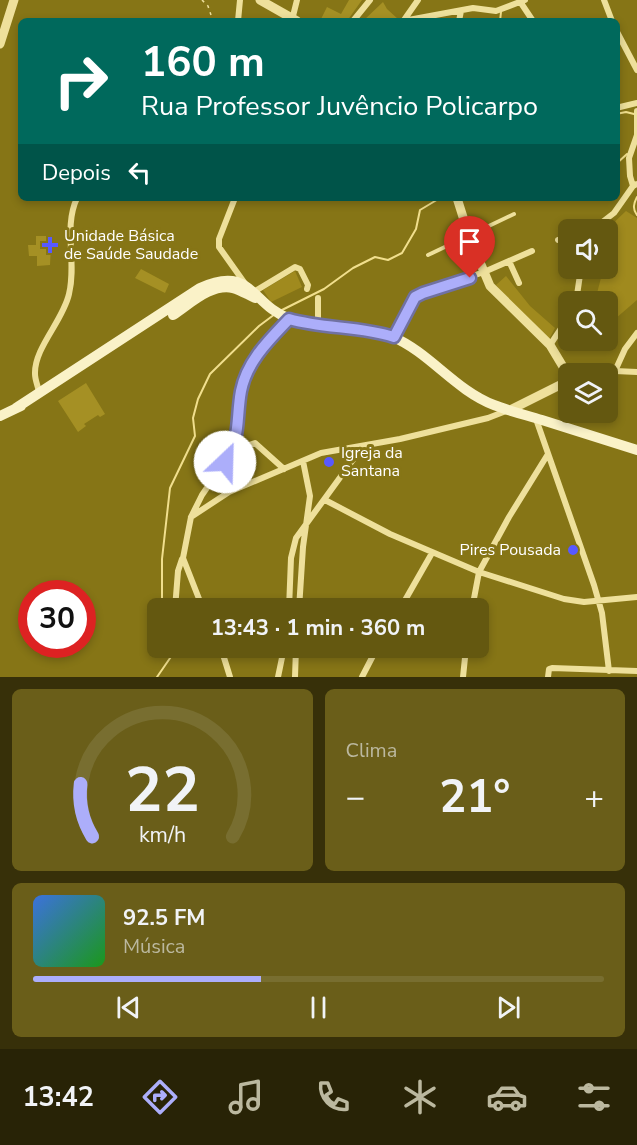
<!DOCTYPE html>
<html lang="pt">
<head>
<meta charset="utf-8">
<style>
  :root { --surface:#645810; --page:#6a5e19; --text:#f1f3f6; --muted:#bbb89f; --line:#786e30; --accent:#acaefa }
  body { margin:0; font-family:"Nunito Sans",sans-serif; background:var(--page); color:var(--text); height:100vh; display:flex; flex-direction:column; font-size:22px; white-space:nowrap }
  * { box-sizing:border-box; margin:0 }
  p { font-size:20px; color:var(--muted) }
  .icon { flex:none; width:33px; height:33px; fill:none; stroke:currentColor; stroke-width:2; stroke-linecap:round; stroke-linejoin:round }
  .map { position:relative; height:677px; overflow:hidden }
  .details { display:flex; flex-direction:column; gap:12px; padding:12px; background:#373009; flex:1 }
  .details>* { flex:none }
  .top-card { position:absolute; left:18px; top:18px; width:602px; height:183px; border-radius:9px; box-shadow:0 3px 9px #0003; background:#00695c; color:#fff; overflow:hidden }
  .tools { position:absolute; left:558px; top:219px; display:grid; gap:12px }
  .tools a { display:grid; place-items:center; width:60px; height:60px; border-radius:9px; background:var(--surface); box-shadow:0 3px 9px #0003; font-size:30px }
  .speed { position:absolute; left:18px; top:580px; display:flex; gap:12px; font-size:30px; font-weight:700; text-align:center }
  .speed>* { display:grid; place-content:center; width:78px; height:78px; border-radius:50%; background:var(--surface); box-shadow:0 3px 9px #0003; line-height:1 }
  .speed .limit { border:9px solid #d22; background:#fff; color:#111 }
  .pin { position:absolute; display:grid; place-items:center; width:51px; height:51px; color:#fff; margin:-62px -26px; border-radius:50% 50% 50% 0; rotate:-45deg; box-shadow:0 0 6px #0007 }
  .pin .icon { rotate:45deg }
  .me { position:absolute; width:66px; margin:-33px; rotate:24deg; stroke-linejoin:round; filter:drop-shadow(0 0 4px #0008) }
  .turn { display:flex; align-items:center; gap:21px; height:126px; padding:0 24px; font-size:27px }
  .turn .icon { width:78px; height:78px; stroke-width:2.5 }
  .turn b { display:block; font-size:42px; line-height:51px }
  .then { display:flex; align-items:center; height:57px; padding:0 24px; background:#0003; gap:12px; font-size:22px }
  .big { font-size:45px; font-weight:700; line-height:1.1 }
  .details .widget { flex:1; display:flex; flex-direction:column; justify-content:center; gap:9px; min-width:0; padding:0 21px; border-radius:9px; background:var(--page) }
  .details .dial { align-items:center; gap:0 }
  .dial svg { height:156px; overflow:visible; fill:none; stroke:var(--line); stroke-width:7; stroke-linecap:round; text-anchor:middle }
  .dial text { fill:var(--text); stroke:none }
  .song { display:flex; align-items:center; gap:18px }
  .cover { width:72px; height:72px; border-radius:9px; background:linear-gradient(135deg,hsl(220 70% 55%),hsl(120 70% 35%)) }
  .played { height:6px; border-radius:3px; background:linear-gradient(90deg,var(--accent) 40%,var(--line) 40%) }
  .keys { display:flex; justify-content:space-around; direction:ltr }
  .heat { display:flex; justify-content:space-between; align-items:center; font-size:33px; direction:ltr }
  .details .tiles { flex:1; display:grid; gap:12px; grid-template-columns:1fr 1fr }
  .widget:last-child { grid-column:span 2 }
  .trip { position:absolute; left:147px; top:598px; width:342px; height:60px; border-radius:9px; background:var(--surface); box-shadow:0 3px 9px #0003; font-weight:700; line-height:60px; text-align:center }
  .tabs { display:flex; height:96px; justify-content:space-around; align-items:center; background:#282306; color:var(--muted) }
  .tabs .icon { width:42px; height:42px }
  .tabs .on { color:var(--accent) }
  .tabs b { font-size:27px; color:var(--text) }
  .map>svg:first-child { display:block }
  .green { fill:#a08a1e }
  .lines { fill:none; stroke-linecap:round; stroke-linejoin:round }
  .stream { stroke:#f1df8d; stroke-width:2 }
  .building { fill:#a59024 }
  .path { stroke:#eee09b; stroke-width:1.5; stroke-dasharray:3 4.5; stroke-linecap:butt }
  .service { stroke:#eee09b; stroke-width:4 }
  .minor { stroke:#eee09b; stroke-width:6 }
  .tertiary { stroke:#eee09b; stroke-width:9 }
  .secondary { stroke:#faf2c8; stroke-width:10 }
  .route-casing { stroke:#7071a2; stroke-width:15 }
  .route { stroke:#acaefa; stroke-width:10 }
  .poi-dot { fill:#5859ff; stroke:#867516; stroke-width:2 }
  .labels { text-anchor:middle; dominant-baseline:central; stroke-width:6; stroke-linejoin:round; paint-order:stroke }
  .poi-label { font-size:16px; fill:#fff; stroke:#867516; text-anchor:start }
</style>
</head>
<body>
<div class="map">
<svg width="637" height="677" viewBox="0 0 637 677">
  <rect width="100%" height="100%" fill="#867516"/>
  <path class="green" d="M626,211L637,218V300L608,325V302L595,301L602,274L600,269L608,268L607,229Z
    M295,271L302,287L271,302L263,290Z
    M506,276L530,306L555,328L549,339L523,315L496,285Z"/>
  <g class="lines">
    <path class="stream" d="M500,21L501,12
      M616,114L626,112L634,114
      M616,164L627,154
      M637,197C634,203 632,209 637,215
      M282,310L324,289L353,268L375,257L388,260L402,253L416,229L420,210L440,198
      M162,609V559L170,488L195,436L193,418L198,399L210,374L259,326L275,314
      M157,677L177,648"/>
  </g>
  <path class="building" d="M349,0H362L347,21H325L321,19L327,7L341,14Z
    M383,2L387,9L398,19V21H363Z
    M36,236H48L49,245H51L50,265L37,266V256H29L28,245H36Z
    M141,269L169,284L165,293L135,278Z
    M86,383L105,414L100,417L98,415L84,424L86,426L78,432L58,401Z"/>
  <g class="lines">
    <path class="path" d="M202,0L208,6L213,21"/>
    <path class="service" d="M428,255L514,214"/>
    <path class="minor" d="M604,0L612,21
      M521,3L533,21
      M292,20L297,0
      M404,20L418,0
      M238,21L240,0
      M353,21L370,0
      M403,21L473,8L496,11L525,0
      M459,21L461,11
      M616,30L637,70
      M616,108L637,103
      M633,186L630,176L629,158L637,135V111
      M235,198L219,239V247L246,285
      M592,230L614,213L633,186L637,184
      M558,240L568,238
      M509,261L519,283
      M252,293L295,267L300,269L308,285L307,289
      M318,298V325
      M576,302L581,268
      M637,333L625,349L615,371L637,372
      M394,337L412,301L419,294L484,272L532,251
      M550,345L568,318
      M39,392C38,386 35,380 35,374C34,348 63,321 69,294C77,262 63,228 77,198
      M536,419L594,585L602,613L609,671
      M233,450L255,443L284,469
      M216,474L229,492
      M325,500L390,534L479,572L564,599L584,602L637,597
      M191,517L229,492L321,453L400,439L488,418L506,411
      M175,609L178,571L182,559
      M203,609L183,558L191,517L202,495L233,450L238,430L241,392L253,360L269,339L289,319
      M289,609L291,558L296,538L363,446
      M299,609L303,547L310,496L303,461
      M400,609L432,553
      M472,609L479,572L509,517L548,454
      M221,648L230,677
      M278,677L284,648
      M295,677L296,648
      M362,677L377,648
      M463,677L466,648
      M548,677L549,669L552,668L637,671"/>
    <path class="tertiary" d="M260,0L297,21
      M0,44L14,0
      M457,198L469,236L490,286L550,345L568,375
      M599,374L615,371
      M510,410L568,381"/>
    <path class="secondary" d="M173,315C190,304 211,283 233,288C241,290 248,295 255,298
      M16,408L200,288C252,264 251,305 290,319C323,331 360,322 393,337C430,353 455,390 494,405C509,411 526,415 542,420C573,430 605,440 637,450
      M0,416L21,406"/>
  </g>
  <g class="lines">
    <g class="route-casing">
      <path id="route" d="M225,462C241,438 236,418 241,391C247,361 269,340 289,319C324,329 360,326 394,337L415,297L423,293L470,278"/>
    </g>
    <use href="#route" class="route"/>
  </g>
  <g class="poi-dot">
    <path d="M47 236h6v6h6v6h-6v6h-6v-6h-6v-6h6z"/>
    <circle cx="329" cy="462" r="6"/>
    <circle cx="573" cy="550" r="6"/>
  </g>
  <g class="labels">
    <g class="poi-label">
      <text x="64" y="236">Unidade Básica<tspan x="64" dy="18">de Saúde Saudade</tspan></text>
      <text x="341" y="453">Igreja da<tspan x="341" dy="18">Santana</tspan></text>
      <text x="561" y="550" text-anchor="end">Pires Pousada</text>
    </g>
  </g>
</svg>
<div class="tools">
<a><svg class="icon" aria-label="sound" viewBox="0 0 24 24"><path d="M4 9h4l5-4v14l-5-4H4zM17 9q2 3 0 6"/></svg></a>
<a><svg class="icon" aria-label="search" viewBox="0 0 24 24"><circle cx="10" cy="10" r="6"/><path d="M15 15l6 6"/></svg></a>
<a><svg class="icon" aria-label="layers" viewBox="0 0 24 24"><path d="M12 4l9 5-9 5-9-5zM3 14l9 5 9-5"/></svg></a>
</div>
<div class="speed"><div class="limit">30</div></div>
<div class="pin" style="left:470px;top:278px;background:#d93025"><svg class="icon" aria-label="arrive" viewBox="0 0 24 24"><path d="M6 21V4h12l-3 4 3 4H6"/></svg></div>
<svg class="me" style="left:225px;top:462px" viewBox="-20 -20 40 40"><circle r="19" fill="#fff"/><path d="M0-13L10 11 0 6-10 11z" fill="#acaefa"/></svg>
<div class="trip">13:43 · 1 min · 360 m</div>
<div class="top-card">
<div class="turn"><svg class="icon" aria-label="right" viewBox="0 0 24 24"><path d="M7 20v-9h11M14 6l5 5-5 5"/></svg><div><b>160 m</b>Rua Professor Juvêncio Policarpo</div></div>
<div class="then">Depois<svg class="icon" aria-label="left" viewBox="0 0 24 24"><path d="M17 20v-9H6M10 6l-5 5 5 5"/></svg></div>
</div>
</div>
<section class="details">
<div class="tiles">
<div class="widget dial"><svg viewBox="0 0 100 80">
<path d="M14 69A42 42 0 1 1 86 69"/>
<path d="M14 69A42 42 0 0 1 8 42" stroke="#acaefa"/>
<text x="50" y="56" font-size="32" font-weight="700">22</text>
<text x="50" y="72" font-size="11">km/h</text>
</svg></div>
<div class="widget"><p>Clima</p>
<div class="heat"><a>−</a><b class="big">21°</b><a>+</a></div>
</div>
<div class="widget">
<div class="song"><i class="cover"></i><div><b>92.5 FM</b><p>Música</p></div></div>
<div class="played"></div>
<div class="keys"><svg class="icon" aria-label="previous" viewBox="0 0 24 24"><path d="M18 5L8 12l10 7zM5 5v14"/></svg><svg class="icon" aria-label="pause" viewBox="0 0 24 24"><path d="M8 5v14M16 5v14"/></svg><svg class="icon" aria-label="next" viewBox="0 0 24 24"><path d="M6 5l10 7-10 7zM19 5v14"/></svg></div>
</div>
</div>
</section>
<nav class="tabs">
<b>13:42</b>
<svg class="icon on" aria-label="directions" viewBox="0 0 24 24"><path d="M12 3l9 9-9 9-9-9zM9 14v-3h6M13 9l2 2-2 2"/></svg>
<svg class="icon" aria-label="music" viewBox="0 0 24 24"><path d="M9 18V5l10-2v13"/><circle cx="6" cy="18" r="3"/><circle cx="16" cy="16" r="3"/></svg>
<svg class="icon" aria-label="phone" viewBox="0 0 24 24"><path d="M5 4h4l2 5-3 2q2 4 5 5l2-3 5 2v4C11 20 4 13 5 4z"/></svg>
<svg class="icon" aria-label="climate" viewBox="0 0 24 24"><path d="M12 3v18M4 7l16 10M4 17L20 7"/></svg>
<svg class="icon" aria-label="car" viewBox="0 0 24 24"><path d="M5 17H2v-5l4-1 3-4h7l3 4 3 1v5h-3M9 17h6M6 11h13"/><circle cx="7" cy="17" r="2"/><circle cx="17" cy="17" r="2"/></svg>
<svg class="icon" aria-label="filters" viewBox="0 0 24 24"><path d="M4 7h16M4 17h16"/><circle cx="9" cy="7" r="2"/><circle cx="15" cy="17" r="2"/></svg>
</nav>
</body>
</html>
